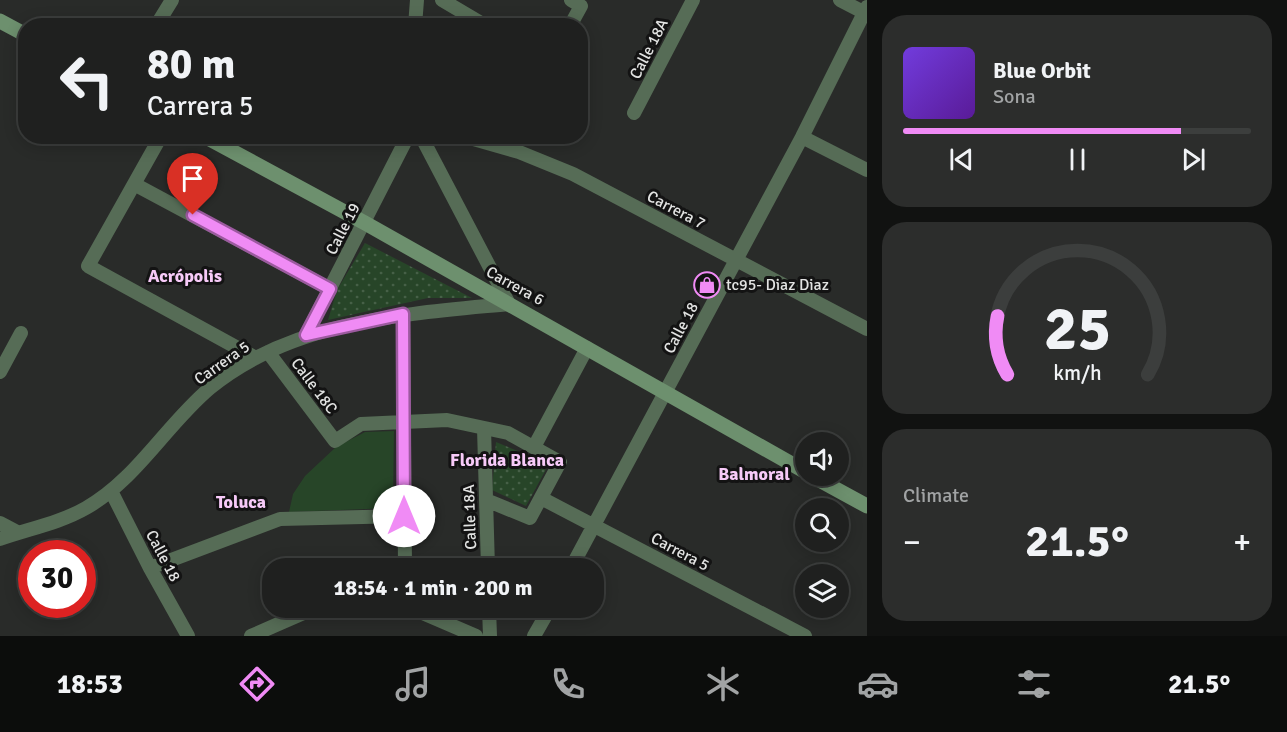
<!DOCTYPE html>
<html lang="en">
<head>
<meta charset="utf-8">
<style>
  :root { --surface:#1f201f; --page:#2c2d2c; --text:#f1f3f6; --muted:#a1a3a4; --line:#3c3e3d; --accent:#f08bf5 }
  body { margin:0; font-family:Signika,sans-serif; background:var(--page); color:var(--text); height:100vh; display:flex; flex-direction:column; font-size:22px; white-space:nowrap }
  * { box-sizing:border-box; margin:0 }
  p { font-size:20px; color:var(--muted) }
  .icon { flex:none; width:33px; height:33px; fill:none; stroke:currentColor; stroke-width:2; stroke-linecap:round; stroke-linejoin:round }
  .map { position:relative; flex:1; overflow:hidden }
  .side { display:flex; flex-direction:column; gap:15px; padding:15px; background:#111211; width:420px }
  .side>* { flex:none }
  .hud { position:absolute; left:18px; top:18px; width:570px; height:126px; border-radius:24px; box-shadow:0 3px 15px #0003,0 0 0 2px var(--line); background:#1f201f; color:var(--text); overflow:hidden }
  .buttons { position:absolute; left:795px; top:432px; display:grid; gap:12px }
  .buttons a { display:grid; place-items:center; width:54px; height:54px; border-radius:50%; background:var(--surface); box-shadow:0 3px 15px #0003,0 0 0 2px var(--line); font-size:30px }
  .speed { position:absolute; left:18px; top:540px; display:flex; gap:12px; font-size:30px; font-weight:700; text-align:center }
  .speed>* { display:grid; place-content:center; width:78px; height:78px; border-radius:50%; background:var(--surface); box-shadow:0 3px 15px #0003,0 0 0 2px var(--line); line-height:1 }
  .speed .limit { border:9px solid #d22; background:#fff; color:#111 }
  .pin { position:absolute; display:grid; place-items:center; width:51px; height:51px; color:#fff; margin:-62px -26px; border-radius:50% 50% 50% 0; rotate:-45deg; box-shadow:0 0 6px #0007 }
  .pin .icon { rotate:45deg }
  .me { position:absolute; width:66px; margin:-33px; rotate:0deg; stroke-linejoin:round; filter:drop-shadow(0 0 4px #0008) }
  .turn { display:flex; align-items:center; gap:21px; height:126px; padding:0 30px; font-size:27px }
  .turn .icon { width:78px; height:78px; stroke-width:2.5 }
  .turn b { display:block; font-size:42px; line-height:51px }
  .big { font-size:45px; font-weight:800; line-height:1.1 }
  .side .tile { flex:1; display:flex; flex-direction:column; justify-content:center; gap:9px; min-width:0; padding:0 21px; border-radius:24px; background:var(--page) }
  .side .dial { align-items:center; gap:0 }
  .dial svg { height:156px; overflow:visible; fill:none; stroke:var(--line); stroke-width:7; stroke-linecap:round; text-anchor:middle }
  .dial text { fill:var(--text); stroke:none }
  .song { display:flex; align-items:center; gap:18px }
  .cover { width:72px; height:72px; border-radius:9px; background:linear-gradient(135deg,hsl(260 70% 55%),hsl(270 70% 35%)) }
  .played { height:6px; border-radius:3px; background:linear-gradient(90deg,var(--accent) 80%,var(--line) 80%) }
  .keys { display:flex; justify-content:space-around; direction:ltr }
  .heat { display:flex; justify-content:space-between; align-items:center; font-size:33px; direction:ltr }
  .trip { position:absolute; left:262px; top:558px; width:342px; height:60px; border-radius:24px; background:var(--surface); box-shadow:0 3px 15px #0003,0 0 0 2px var(--line); font-weight:800; line-height:60px; text-align:center }
  .tabs { display:flex; height:96px; justify-content:space-around; align-items:center; background:#0c0d0c; color:var(--muted) }
  .tabs .icon { width:42px; height:42px }
  .tabs .current { color:var(--accent) }
  .tabs b { font-size:27px; color:var(--text) }
  main { display:flex; flex:1; min-height:0 }
  .map>svg:first-child { display:block }
  .grass { fill:#274528 }
  .park { fill:url(#park-dots) }
  .lines { fill:none; stroke-linecap:round; stroke-linejoin:round }
  .street { stroke:#566c56; stroke-width:14 }
  .secondary { stroke:#6d906e; stroke-width:15 }
  .route-casing { stroke:#9c5a9f; stroke-width:15 }
  .route { stroke:#f08bf5; stroke-width:10 }
  .labels { text-anchor:middle; dominant-baseline:central; stroke-width:6; stroke-linejoin:round; paint-order:stroke }
  .street-label { font-size:16px; fill:#e2e3e2; stroke:#131313 }
  .poi-label { font-size:16px; fill:#e2e3e2; stroke:#131313; text-anchor:start }
  .neighbourhood-label { font-size:18px; font-weight:bold; fill:#f7caf8; stroke:#131313 }
</style>
</head>
<body>
<main>
<div class="map">
<svg width="867" height="636" viewBox="0 0 867 636">
  <defs>
    <pattern id="park-dots" width="8" height="8" patternUnits="userSpaceOnUse" patternTransform="scale(1.5)"><rect width="8" height="8" fill="#274528"/><path d="M2 2h.1M6 6h.1" fill="none" stroke="#466047" stroke-width="1.8" stroke-linecap="round"/></pattern>
  </defs>
  <rect width="100%" height="100%" fill="#292b29"/>
  <path class="grass" d="M394,431L393,508L289,512L293,494L305,476L336,447L365,432Z"/>
  <path class="park" d="M365,243L472,298H428L328,320L337,290Z
    M496,442L549,464L526,506L492,490Z"/>
  <g class="lines">
    <path class="street" d="M442,0L486,26
      M840,0L867,14
      M156,26L172,0
      M415,26L417,0
      M570,26L581,6L571,0
      M634,113L693,0
      M161,136L88,266L256,358
      M463,136L519,152L573,174L867,329
      M802,137L867,170
      M134,184L330,289
      M403,314L405,568
      M306,335L408,136
      M268,352L335,441L361,424L447,420L508,433L560,462L530,518L486,500
      M0,372L21,333
      M484,428L488,568
      M534,447L587,348
      M111,491L150,568L188,636
      M541,498L805,636
      M0,523L17,532
      M0,539C28,529 60,523 86,508C137,479 166,425 210,388C293,320 406,314 509,304L421,136
      M150,568L280,519L404,516
      M571,568L802,137L867,7
      M411,608L476,636
      M489,608L490,636
      M251,636L308,611L363,608
      M534,636L550,608"/>
    <path class="secondary" d="M0,21L26,35
      M204,136L365,223L806,472
      M812,476L867,506"/>
  </g>
  <g class="lines">
    <g class="route-casing">
      <path id="route" d="M193,215L330,289L306,335L403,314L404,516"/>
    </g>
    <use href="#route" class="route"/>
  </g>
  <defs>
    <g id="shop-ring" transform="scale(1.35)"><circle r="9.5" fill="#131313" stroke="#f08bf5" stroke-width="1.5"/><path d="M-5-2.5h2.3a2.7 3.5 0 0 1 5.4 0H5L5.5 6h-11ZM-1.5-2.5h3a1.5 2.3 0 0 0-3 0Z" fill="#f08bf5"/></g>
  </defs>
  <g fill-rule="evenodd">
    <use href="#shop-ring" x="707" y="285"/>
  </g>
  <g class="labels">
    <g class="street-label">
      <text transform="translate(649 49) rotate(-63)">Calle 18A</text>
      <text transform="translate(676 210) rotate(28)">Carrera 7</text>
      <text transform="translate(343 229) rotate(-63)">Calle 19</text>
      <text transform="translate(515 286) rotate(29)">Carrera 6</text>
      <text transform="translate(681 328) rotate(-62)">Calle 18</text>
      <text transform="translate(222 363) rotate(-35)">Carrera 5</text>
      <text transform="translate(314 386) rotate(53)">Calle 18C</text>
      <text transform="translate(470 517) rotate(-92)">Calle 18A</text>
      <text transform="translate(680 552) rotate(28)">Carrera 5</text>
      <text transform="translate(163 556) rotate(62)">Calle 18</text>
    </g>
    <g class="poi-label">
      <text x="726" y="285">tc95- Diaz Diaz</text>
    </g>
    <g class="neighbourhood-label">
      <text x="185" y="276">Acrópolis</text>
      <text x="507" y="460">Florida Blanca</text>
      <text x="754" y="474">Balmoral</text>
      <text x="241" y="502">Toluca</text>
    </g>
  </g>
</svg>
<div class="buttons">
<a><svg class="icon" aria-label="sound" viewBox="0 0 24 24"><path d="M4 9h4l5-4v14l-5-4H4zM17 9q2 3 0 6"/></svg></a>
<a><svg class="icon" aria-label="search" viewBox="0 0 24 24"><circle cx="10" cy="10" r="6"/><path d="M15 15l6 6"/></svg></a>
<a><svg class="icon" aria-label="layers" viewBox="0 0 24 24"><path d="M12 4l9 5-9 5-9-5zM3 14l9 5 9-5"/></svg></a>
</div>
<div class="speed"><div class="limit">30</div></div>
<div class="pin" style="left:193px;top:215px;background:#d93025"><svg class="icon" aria-label="arrive" viewBox="0 0 24 24"><path d="M6 21V4h12l-3 4 3 4H6"/></svg></div>
<svg class="me" style="left:404px;top:516px" viewBox="-20 -20 40 40"><circle r="19" fill="#fff"/><path d="M0-13L10 11 0 6-10 11z" fill="#f08bf5"/></svg>
<div class="trip">18:54 · 1 min · 200 m</div>
<div class="hud">
<div class="turn"><svg class="icon" aria-label="left" viewBox="0 0 24 24"><path d="M17 20v-9H6M10 6l-5 5 5 5"/></svg><div><b>80 m</b>Carrera 5</div></div>
</div>
</div>
<section class="side">
<div class="tile">
<div class="song"><i class="cover"></i><div><b>Blue Orbit</b><p>Sona</p></div></div>
<div class="played"></div>
<div class="keys"><svg class="icon" aria-label="previous" viewBox="0 0 24 24"><path d="M18 5L8 12l10 7zM5 5v14"/></svg><svg class="icon" aria-label="pause" viewBox="0 0 24 24"><path d="M8 5v14M16 5v14"/></svg><svg class="icon" aria-label="next" viewBox="0 0 24 24"><path d="M6 5l10 7-10 7zM19 5v14"/></svg></div>
</div>
<div class="tile dial"><svg viewBox="0 0 100 80">
<path d="M14 69A42 42 0 1 1 86 69"/>
<path d="M14 69A42 42 0 0 1 9 39" stroke="#f08bf5"/>
<text x="50" y="56" font-size="32" font-weight="700">25</text>
<text x="50" y="72" font-size="11">km/h</text>
</svg></div>
<div class="tile"><p>Climate</p>
<div class="heat"><a>−</a><b class="big">21.5°</b><a>+</a></div>
</div>
</section>
</main>
<nav class="tabs">
<b>18:53</b>
<svg class="icon current" aria-label="directions" viewBox="0 0 24 24"><path d="M12 3l9 9-9 9-9-9zM9 14v-3h6M13 9l2 2-2 2"/></svg>
<svg class="icon" aria-label="music" viewBox="0 0 24 24"><path d="M9 18V5l10-2v13"/><circle cx="6" cy="18" r="3"/><circle cx="16" cy="16" r="3"/></svg>
<svg class="icon" aria-label="phone" viewBox="0 0 24 24"><path d="M5 4h4l2 5-3 2q2 4 5 5l2-3 5 2v4C11 20 4 13 5 4z"/></svg>
<svg class="icon" aria-label="climate" viewBox="0 0 24 24"><path d="M12 3v18M4 7l16 10M4 17L20 7"/></svg>
<svg class="icon" aria-label="car" viewBox="0 0 24 24"><path d="M5 17H2v-5l4-1 3-4h7l3 4 3 1v5h-3M9 17h6M6 11h13"/><circle cx="7" cy="17" r="2"/><circle cx="17" cy="17" r="2"/></svg>
<svg class="icon" aria-label="filters" viewBox="0 0 24 24"><path d="M4 7h16M4 17h16"/><circle cx="9" cy="7" r="2"/><circle cx="15" cy="17" r="2"/></svg>
<b>21.5°</b>
</nav>
</body>
</html>
